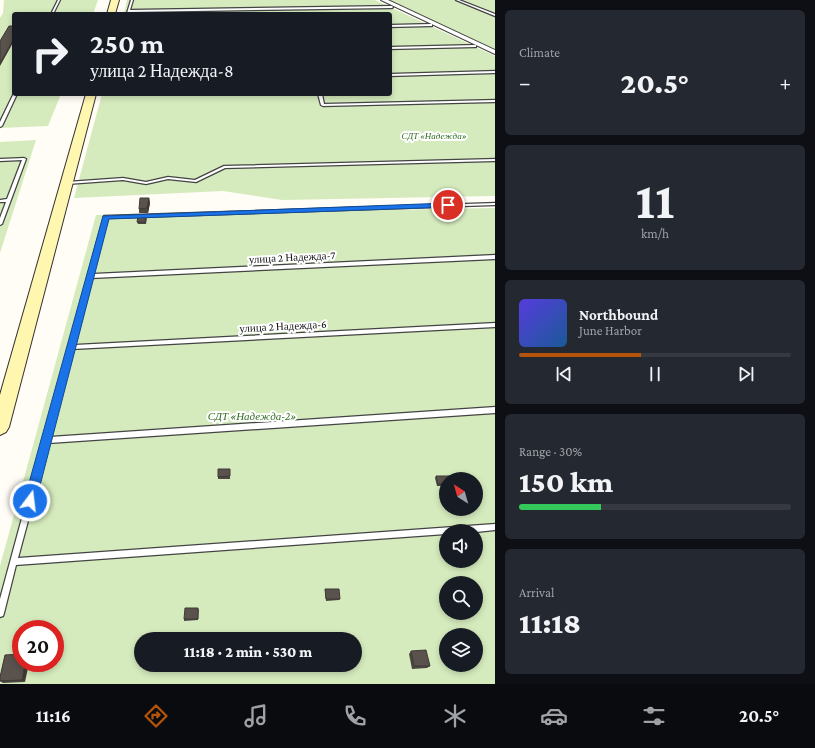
<!DOCTYPE html>
<html lang="en">
<head>
<meta charset="utf-8">
<style>
  :root { --surface:#171b24; --page:#242831; --text:#f1f3f6; --muted:#9ea1a6; --line:#363941; --accent:#b45309 }
  body { margin:0; font-family:"Crimson Pro",serif; background:var(--page); color:var(--text); height:100vh; display:flex; flex-direction:column; font-size:15px; white-space:nowrap }
  * { box-sizing:border-box; margin:0 }
  p { font-size:13px; color:var(--muted) }
  .icon { flex:none; width:22px; height:22px; fill:none; stroke:currentColor; stroke-width:2; stroke-linecap:round; stroke-linejoin:round }
  .map { position:relative; flex:1; overflow:hidden }
  .sheet { display:flex; flex-direction:column; gap:10px; padding:10px; background:#0d0f14; width:320px }
  .sheet>* { flex:none }
  .guide { position:absolute; left:12px; top:12px; width:380px; height:84px; border-radius:4px; box-shadow:0 2px 6px #0003; background:#171b24; color:var(--text); overflow:hidden }
  .needle { width:26px; rotate:323deg }
  .controls { position:absolute; left:439px; top:472px; display:grid; gap:8px }
  .controls a { display:grid; place-items:center; width:44px; height:44px; border-radius:50%; background:var(--surface); box-shadow:0 2px 6px #0003; font-size:20px }
  .speed { position:absolute; left:12px; top:620px; display:flex; gap:8px; font-size:20px; font-weight:700; text-align:center }
  .speed>* { display:grid; place-content:center; width:52px; height:52px; border-radius:50%; background:var(--surface); box-shadow:0 2px 6px #0003; line-height:1 }
  .speed .limit { border:6px solid #d22; background:#fff; color:#111 }
  .pin { position:absolute; display:grid; place-items:center; width:34px; height:34px; color:#fff; margin:-17px; border:2px solid #fff; border-radius:50%; box-shadow:0 1px 4px #0007 }
  .me { position:absolute; width:44px; margin:-22px; rotate:15deg; stroke-linejoin:round; filter:drop-shadow(0 0 3px #0008) }
  .turn { display:flex; align-items:center; gap:14px; height:84px; padding:0 12px; font-size:18px }
  .turn .icon { width:52px; height:52px; stroke-width:2.5 }
  .turn b { display:block; font-size:28px; line-height:34px }
  .big { font-size:30px; font-weight:800; line-height:1.1 }
  .sheet .widget { flex:1; display:flex; flex-direction:column; justify-content:center; gap:6px; min-width:0; padding:0 14px; border-radius:6px; background:var(--page) }
  .sheet .dial { align-items:center; gap:0 }
  .dial b { font-size:52px; line-height:1 }
  .song { display:flex; align-items:center; gap:12px }
  .cover { width:48px; height:48px; border-radius:6px; background:linear-gradient(135deg,hsl(250 70% 55%),hsl(210 70% 35%)) }
  .played { height:4px; border-radius:2px; background:linear-gradient(90deg,var(--accent) 45%,var(--line) 45%) }
  .keys { display:flex; justify-content:space-around; direction:ltr }
  .heat { display:flex; justify-content:space-between; align-items:center; font-size:22px; direction:ltr }
  .charge { height:6px; border-radius:3px; background:linear-gradient(90deg,#34c759 30%,var(--line) 0) }
  .trip { position:absolute; left:134px; top:632px; width:228px; height:40px; border-radius:20px; background:var(--surface); box-shadow:0 2px 6px #0003; font-weight:800; line-height:40px; text-align:center }
  .tabs { display:flex; height:64px; justify-content:space-around; align-items:center; background:#090b0e; color:var(--muted) }
  .tabs .icon { width:28px; height:28px }
  .tabs .current { color:var(--accent) }
  .tabs b { font-size:18px; color:var(--text) }
  main { display:flex; flex:1; min-height:0 }
  .map>svg:first-child { display:block }
  .green { fill:#d5ebbd; fill-rule:evenodd }
  .lines { fill:none; stroke-linecap:round; stroke-linejoin:round }
  .lane-casing { stroke:#444; stroke-width:2.5 }
  .street-casing { stroke:#444; stroke-width:2 }
  .secondary-casing { stroke:#333; stroke-width:2 }
  .lane { fill:#fff; fill-rule:evenodd }
  .street { fill:#fff; fill-rule:evenodd }
  .secondary { fill:#fff6b0; fill-rule:evenodd }
  .wall { fill:#4d4742 }
  .shaded-wall { fill:#3f3936 }
  .building { fill:#5a524d; stroke:#3f3936 }
  .route { fill:#1a73e8; stroke:#114b97 }
  .labels { text-anchor:middle; dominant-baseline:central; stroke-width:4; stroke-linejoin:round; paint-order:stroke }
  .far-park-label { font-size:9px; font-style:italic; fill:#2f6b1f; stroke:#fff }
  .street-label { font-size:11px; fill:#111; stroke:#fff }
  .park-label { font-size:11px; font-style:italic; fill:#2f6b1f; stroke:#fff }
</style>
</head>
<body>
<main>
<div class="map">
<svg width="495" height="684" viewBox="0 0 495 684">
  <rect width="100%" height="100%" fill="#fffdf5"/>
  <path class="green" d="M4,0H98L93,14H14V94H61L48,126L0,128V18L3,13Z
    M127,0H375L495,56V196L282,200L223,191L74,198L102,94H390V14H124Z
    M385,0H495V52Z
    M36,140L0,253V142Z
    M495,208V684H0V566L96,215ZM446,479H476V509H446ZM446,531H476V561H446ZM446,583H476V613H446ZM21,629H55V663H21ZM446,635H476V665H446ZM141,639H355V665H141Z"/>
  <g class="lines">
    <g class="lane-casing">
      <path id="lane" d="M58,0H60L53,14H51Z
        M131,0H133L130,10L392,6L393,7L392,8L130,12L128,14L127,13Z
        M456,0H459L495,14V16Z
        M432,24V26H431L390,27V25Z
        M476,45V47H475L390,49V47Z
        M495,71V73L390,76V74Z
        M14,93V94H17L2,126L0,127V122Z
        M318,94H322L324,104L495,100V102L323,106L321,105Z
        M24,158L26,159L2,224L0,225V218L6,202H0V200L7,199L22,160L0,161V159Z
        M495,159V161L225,168L196,182L168,179L146,184L123,180L67,184L65,183L67,182L123,178L146,182L168,177L195,180L224,166Z
        M495,203V205L108,218L93,274L495,255V259L92,278L75,345L495,323V327L73,349L50,437L495,407V413L49,443L18,558L495,524V530L476,532V531H446V534L16,565L4,613L3,616L0,617V599L104,216Z"/>
    </g>
    <g class="street-casing">
      <path id="street" d="M381,0H388L495,50V54Z"/>
    </g>
    <g class="secondary-casing">
      <path id="secondary" d="M111,0H119L115,14H107Z
        M86,94H96L9,427L6,432L0,435V395Z"/>
    </g>
    <use href="#lane" class="lane"/>
    <use href="#street" class="street"/>
    <use href="#secondary" class="secondary"/>
  </g>
  <path class="wall" d="M149,198L150,203L148,213H139V209Z
    M147,218L146,224H138L137,222Z
    M218,469H230V479H218Z
    M436,476L446,479V486H437L435,478Z
    M325,589L340,599L339,600L326,601L325,590Z
    M199,609L198,620L184,621V619Z
    M411,651L430,666L427,668L412,669L409,654Z
    M5,655L25,682L3,683L0,681V677Z"/>
  <path class="shaded-wall" d="M14,38V41L0,66V63Z
    M149,198L150,203L148,213L147,208Z
    M25,663H29L25,682L22,680Z"/>
  <path class="building" d="M9,26H14V38L0,63V41Z
    M140,198H149L147,208L139,209Z
    M138,216H146L145,222H137Z
    M218,469H230V476L218,477Z
    M436,476H471V479H446V484H438Z
    M325,589H339L340,599H326Z
    M185,608H198V619H184Z
    M426,650L430,666H414L411,651Z
    M21,654V663H25L22,680L0,681V677L5,655Z"/>
  <path class="route" d="M448,203L451,204V207L109,219L36,501L34,504L30,506L26,504L24,501L103,216Z"/>
  <g class="labels">
    <g class="far-park-label">
      <text x="434" y="136">СДТ «Надежда»</text>
    </g>
    <g class="street-label">
      <text transform="translate(292 257) rotate(-3)">улица 2 Надежда-7</text>
      <text transform="translate(283 326) rotate(-3)">улица 2 Надежда-6</text>
    </g>
    <g class="park-label">
      <text x="252" y="416">СДТ «Надежда-2»</text>
    </g>
  </g>
</svg>
<div class="controls">
<a><svg class="needle" viewBox="-14 -14 28 28"><path d="M0-13l5 13h-10z" fill="#e53935"/><path d="M0 13l5-13h-10z" fill="#9ea1a6"/></svg></a>
<a><svg class="icon" aria-label="sound" viewBox="0 0 24 24"><path d="M4 9h4l5-4v14l-5-4H4zM17 9q2 3 0 6"/></svg></a>
<a><svg class="icon" aria-label="search" viewBox="0 0 24 24"><circle cx="10" cy="10" r="6"/><path d="M15 15l6 6"/></svg></a>
<a><svg class="icon" aria-label="layers" viewBox="0 0 24 24"><path d="M12 4l9 5-9 5-9-5zM3 14l9 5 9-5"/></svg></a>
</div>
<div class="speed"><div class="limit">20</div></div>
<div class="pin" style="left:448px;top:205px;background:#d93025"><svg class="icon" aria-label="arrive" viewBox="0 0 24 24"><path d="M6 21V4h12l-3 4 3 4H6"/></svg></div>
<svg class="me" style="left:30px;top:501px" viewBox="-20 -20 40 40"><circle r="17" fill="#1a73e8" stroke="#fff" stroke-width="3"/><path d="M0-11L8 9 0 5-8 9z" fill="#fff"/></svg>
<div class="trip">11:18 · 2 min · 530 m</div>
<div class="guide">
<div class="turn"><svg class="icon" aria-label="right" viewBox="0 0 24 24"><path d="M7 20v-9h11M14 6l5 5-5 5"/></svg><div><b>250 m</b>улица 2 Надежда-8</div></div>
</div>
</div>
<section class="sheet">
<div class="widget"><p>Climate</p>
<div class="heat"><a>−</a><b class="big">20.5°</b><a>+</a></div>
</div>
<div class="widget dial"><b>11</b><p>km/h</p></div>
<div class="widget">
<div class="song"><i class="cover"></i><div><b>Northbound</b><p>June Harbor</p></div></div>
<div class="played"></div>
<div class="keys"><svg class="icon" aria-label="previous" viewBox="0 0 24 24"><path d="M18 5L8 12l10 7zM5 5v14"/></svg><svg class="icon" aria-label="pause" viewBox="0 0 24 24"><path d="M8 5v14M16 5v14"/></svg><svg class="icon" aria-label="next" viewBox="0 0 24 24"><path d="M6 5l10 7-10 7zM19 5v14"/></svg></div>
</div>
<div class="widget"><p>Range · 30%</p><b class="big">150 km</b><div class="charge"></div></div>
<div class="widget"><p>Arrival</p><b class="big">11:18</b></div>
</section>
</main>
<nav class="tabs">
<b>11:16</b>
<svg class="icon current" aria-label="directions" viewBox="0 0 24 24"><path d="M12 3l9 9-9 9-9-9zM9 14v-3h6M13 9l2 2-2 2"/></svg>
<svg class="icon" aria-label="music" viewBox="0 0 24 24"><path d="M9 18V5l10-2v13"/><circle cx="6" cy="18" r="3"/><circle cx="16" cy="16" r="3"/></svg>
<svg class="icon" aria-label="phone" viewBox="0 0 24 24"><path d="M5 4h4l2 5-3 2q2 4 5 5l2-3 5 2v4C11 20 4 13 5 4z"/></svg>
<svg class="icon" aria-label="climate" viewBox="0 0 24 24"><path d="M12 3v18M4 7l16 10M4 17L20 7"/></svg>
<svg class="icon" aria-label="car" viewBox="0 0 24 24"><path d="M5 17H2v-5l4-1 3-4h7l3 4 3 1v5h-3M9 17h6M6 11h13"/><circle cx="7" cy="17" r="2"/><circle cx="17" cy="17" r="2"/></svg>
<svg class="icon" aria-label="filters" viewBox="0 0 24 24"><path d="M4 7h16M4 17h16"/><circle cx="9" cy="7" r="2"/><circle cx="15" cy="17" r="2"/></svg>
<b>20.5°</b>
</nav>
</body>
</html>
